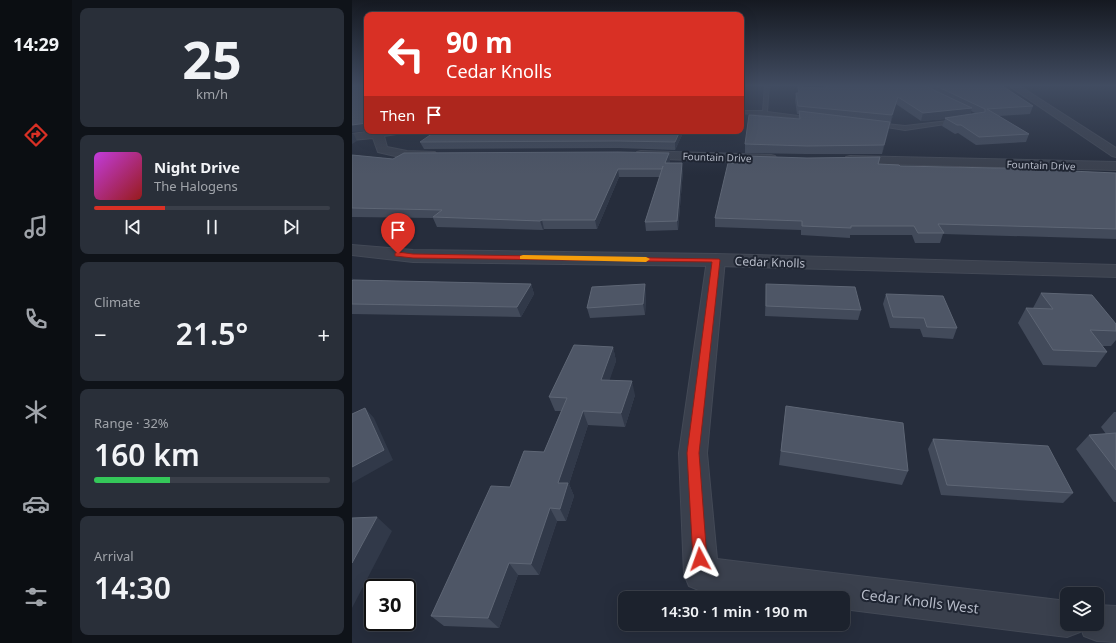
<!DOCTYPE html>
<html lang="en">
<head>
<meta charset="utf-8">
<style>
  :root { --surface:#1c222d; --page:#292f39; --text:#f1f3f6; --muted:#a0a4aa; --line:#3a3f49; --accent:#d93025 }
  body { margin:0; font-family:"Noto Sans",sans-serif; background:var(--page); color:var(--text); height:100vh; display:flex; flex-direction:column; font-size:15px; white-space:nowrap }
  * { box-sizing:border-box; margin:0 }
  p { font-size:13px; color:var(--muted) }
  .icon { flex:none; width:22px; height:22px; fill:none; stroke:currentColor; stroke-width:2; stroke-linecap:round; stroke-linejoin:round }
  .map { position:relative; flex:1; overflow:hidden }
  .drawer { display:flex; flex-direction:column; gap:8px; padding:8px; background:#0f1319; width:280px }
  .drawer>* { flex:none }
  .top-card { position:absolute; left:12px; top:12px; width:380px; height:122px; border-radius:8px; box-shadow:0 4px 16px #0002,0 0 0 1px var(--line); background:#d93025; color:#fff; overflow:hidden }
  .fabs { position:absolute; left:708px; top:587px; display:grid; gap:8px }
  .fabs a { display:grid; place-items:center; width:44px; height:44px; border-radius:8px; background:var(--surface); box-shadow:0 4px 16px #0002,0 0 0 1px var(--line); font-size:20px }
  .speed { position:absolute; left:12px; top:579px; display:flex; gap:8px; font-size:20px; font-weight:700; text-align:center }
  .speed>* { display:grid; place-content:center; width:52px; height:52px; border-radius:50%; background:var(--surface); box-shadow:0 4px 16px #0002,0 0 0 1px var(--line); line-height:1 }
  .speed .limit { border:2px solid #111; border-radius:6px; background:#fff; color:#111 }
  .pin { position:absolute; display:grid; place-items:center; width:34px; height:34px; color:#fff; margin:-41px -17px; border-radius:50% 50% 50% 0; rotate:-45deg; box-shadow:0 0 4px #0007 }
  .pin .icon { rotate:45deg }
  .me { position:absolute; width:44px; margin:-22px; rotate:356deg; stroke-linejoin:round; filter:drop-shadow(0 0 3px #0008) }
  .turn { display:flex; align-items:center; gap:14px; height:84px; padding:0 16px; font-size:18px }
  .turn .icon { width:52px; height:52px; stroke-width:2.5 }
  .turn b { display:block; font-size:28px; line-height:34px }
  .then { display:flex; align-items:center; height:38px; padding:0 16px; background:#0003; gap:8px; font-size:15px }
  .big { font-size:30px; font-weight:600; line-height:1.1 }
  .drawer .widget { flex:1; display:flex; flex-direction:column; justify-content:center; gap:6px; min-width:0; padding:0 14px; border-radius:8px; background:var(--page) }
  .drawer .dial { align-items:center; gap:0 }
  .dial b { font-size:52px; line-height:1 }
  .song { display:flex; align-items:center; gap:12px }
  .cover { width:48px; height:48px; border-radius:6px; background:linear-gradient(135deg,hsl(290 70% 55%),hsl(0 70% 35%)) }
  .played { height:4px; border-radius:2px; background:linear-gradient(90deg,var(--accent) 30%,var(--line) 30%) }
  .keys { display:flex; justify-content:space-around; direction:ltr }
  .heat { display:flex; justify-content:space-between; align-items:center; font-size:22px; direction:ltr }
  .charge { height:6px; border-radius:3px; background:linear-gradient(90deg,#34c759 32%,var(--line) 0) }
  .trip { position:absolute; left:266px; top:591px; width:232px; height:40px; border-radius:8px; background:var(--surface); box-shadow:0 4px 16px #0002,0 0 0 1px var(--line); font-weight:600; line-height:40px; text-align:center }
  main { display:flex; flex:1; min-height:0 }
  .menu { display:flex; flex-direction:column; width:72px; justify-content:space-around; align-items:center; background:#0b0e12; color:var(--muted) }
  .menu .icon { width:28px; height:28px }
  .menu .current { color:var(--accent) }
  .menu b { font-size:18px; color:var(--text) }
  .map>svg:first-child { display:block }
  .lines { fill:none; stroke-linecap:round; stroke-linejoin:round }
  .service-casing { stroke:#434956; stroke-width:2 }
  .minor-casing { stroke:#434956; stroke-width:2 }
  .tertiary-casing { stroke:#434956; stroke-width:2 }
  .service { fill:#3a404d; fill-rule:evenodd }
  .minor { fill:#3a404d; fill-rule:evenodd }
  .tertiary { fill:#3a404d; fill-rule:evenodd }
  .wall { fill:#424a5a; fill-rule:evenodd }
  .shaded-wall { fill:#313949 }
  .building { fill:#4e5666; stroke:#5e6675 }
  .route { fill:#d93025; stroke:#8d1f18 }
  .slow { fill:#f59e0b }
  .labels { text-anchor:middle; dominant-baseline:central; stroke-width:4; stroke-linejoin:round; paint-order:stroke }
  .far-street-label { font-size:10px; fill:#b6bbc8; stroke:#1f2532 }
  .street-label { font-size:12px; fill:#b6bbc8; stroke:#1f2532 }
  .near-street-label { font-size:14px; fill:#b6bbc8; stroke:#1f2532 }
</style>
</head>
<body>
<main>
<nav class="menu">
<b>14:29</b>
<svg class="icon current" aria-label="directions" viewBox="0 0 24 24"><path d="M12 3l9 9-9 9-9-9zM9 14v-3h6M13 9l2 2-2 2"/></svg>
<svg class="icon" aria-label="music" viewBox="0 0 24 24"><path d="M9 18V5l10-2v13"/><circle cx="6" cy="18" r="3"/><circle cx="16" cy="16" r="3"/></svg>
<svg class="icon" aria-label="phone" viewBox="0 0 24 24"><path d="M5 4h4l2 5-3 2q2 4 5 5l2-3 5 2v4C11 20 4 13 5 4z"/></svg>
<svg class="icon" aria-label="climate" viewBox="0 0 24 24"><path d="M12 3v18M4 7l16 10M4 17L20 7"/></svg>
<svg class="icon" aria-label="car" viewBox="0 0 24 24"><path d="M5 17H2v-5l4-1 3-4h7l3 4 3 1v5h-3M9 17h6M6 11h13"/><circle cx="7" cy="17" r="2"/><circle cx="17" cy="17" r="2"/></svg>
<svg class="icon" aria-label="filters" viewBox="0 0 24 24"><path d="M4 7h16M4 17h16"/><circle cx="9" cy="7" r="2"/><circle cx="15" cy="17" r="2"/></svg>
</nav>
<section class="drawer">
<div class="widget dial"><b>25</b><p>km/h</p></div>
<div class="widget">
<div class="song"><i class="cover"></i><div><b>Night Drive</b><p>The Halogens</p></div></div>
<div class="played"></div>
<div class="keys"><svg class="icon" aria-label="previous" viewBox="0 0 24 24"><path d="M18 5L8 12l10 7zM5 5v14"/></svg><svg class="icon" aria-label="pause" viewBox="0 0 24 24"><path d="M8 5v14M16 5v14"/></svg><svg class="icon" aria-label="next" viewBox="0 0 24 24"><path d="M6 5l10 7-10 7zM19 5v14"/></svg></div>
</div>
<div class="widget"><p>Climate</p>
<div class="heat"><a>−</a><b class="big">21.5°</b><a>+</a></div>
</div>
<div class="widget"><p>Range · 32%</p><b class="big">160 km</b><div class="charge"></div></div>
<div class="widget"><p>Arrival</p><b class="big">14:30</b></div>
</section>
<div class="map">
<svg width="764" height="643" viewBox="0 0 764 643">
  <rect width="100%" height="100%" fill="#262d3c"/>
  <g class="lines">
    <g class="service-casing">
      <path id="service" d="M413,85H417L415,112L462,118L460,119L389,113V111H411Z
        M605,120L607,121V122L553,130L522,125L525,123L553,126Z"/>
    </g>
    <g class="minor-casing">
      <path id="minor" d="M656,85H666L764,148V157L760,156Z
        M21,131H52L51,133L32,136L35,147L55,151L83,152L85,155L83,158C64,162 44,156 26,152L21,138L0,140V134Z
        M289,151L419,155L423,156L425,159L423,162L419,163L285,158L283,155L285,152Z
        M498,156L764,162V170L494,163L492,160L494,157Z
        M364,255L370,256L373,260L355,453L365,559L715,601V624H745V605L764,606V642L745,641L732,636L729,629L728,632L715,637L491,609V598H403L349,591L337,586L332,574L327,453L355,260L358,256Z"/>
    </g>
    <g class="tertiary-casing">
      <path id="tertiary" d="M0,245L61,250L364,254L764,265V277L364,266L61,262L0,255Z"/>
    </g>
    <use href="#service" class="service"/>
    <use href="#minor" class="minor"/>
    <use href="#tertiary" class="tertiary"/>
  </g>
  <path class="wall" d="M471,85H649L681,106L678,114L647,116L677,134L674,142L624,145L606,133L603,134L590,126L593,119L569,121L544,104L530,154H454L393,153V144L446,119L447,114H445L443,100L444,93H446V87L472,88ZM619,111L623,113L619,114Z
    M332,131L323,150L267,148L72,149L68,142Z
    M317,153L318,161L317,163L331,171L326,230L294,231L293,222L308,177H267L245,229H192L191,230L85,227L81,218L0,217V155L41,159Z
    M528,157L527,164L548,166L764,173V239L591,234L588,243H563L560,235H498V238L449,235V230L363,227V218L391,163Z
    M0,278L1,280L179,284L182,294L169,317L0,314Z
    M414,284L509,310L506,320L413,316Z
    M689,293L764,324V340L759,346H750L755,352L744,367L691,365L666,323L674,308L682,309L681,308Z
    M294,294L293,315L238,318L235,308Z
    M534,294L605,328L601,339L571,337L568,329L538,328L531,304Z
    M261,347L264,361L257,380L283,395L273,427L236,425L217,484L222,496L214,521H205L187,575H166L147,628L92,626L79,616L158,487L192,452L209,411H203L197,397Z
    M434,406L556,471L550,485L427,465Z
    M762,412H764V502H762L724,449L737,435L754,434L749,427Z
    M581,439L721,493L711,503L589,495L576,449Z"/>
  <path class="shaded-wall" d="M546,97L544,104L539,123L540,115Z
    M620,108L618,116L593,118V119L569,121L571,113Z
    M538,122L537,130L530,154L532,145Z
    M15,123V131L0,132V125Z
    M328,131H332L323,150V142Z
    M1,133L5,141L0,144V134Z
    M317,153L318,161L314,171L313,163Z
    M330,163L331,171L326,230L325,221Z
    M266,169L267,177L245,229L243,220Z
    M190,220L192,229L191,230L188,221Z
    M179,284L182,294L169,317L165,307Z
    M293,284L294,294L293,315L291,304Z
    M261,347L264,361L253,394L249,380Z
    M280,381L283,395L273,427L269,413Z
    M13,408L22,418L41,460L0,483V467Z
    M231,411L236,425L217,484L222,496L214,521L208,509L206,483Z
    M198,508L205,521L187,575L179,564Z
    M25,517L40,531L0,608V563Z
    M157,563L166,575L147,628L136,618Z"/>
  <path class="building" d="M7,85H15V123L0,125V87Z
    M474,85H571L620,108L571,113L546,97L540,115L446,106L444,93H447L446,87L475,88Z
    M582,85H649L681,106L635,109L677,134L627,137L609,125H605L593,118L633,112V109Z
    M447,111L538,122L532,145L455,146L393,144L397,115L448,119Z
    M84,131H328L323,142L266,141L68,142Z
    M266,152L317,153L313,163H330L325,221L293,222L311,166L310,169H266L243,220H190L188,221L81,217L90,210L0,208V155L41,159L52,153Z
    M392,156L455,158L528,157L526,164L547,165L548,166L692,169L695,170L764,173V229L586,224L592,233H566L562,226H499V228L450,226V221L363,218L376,163H391Z
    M1,280L179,284L165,307L0,304V281Z
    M293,284L291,304L235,308L240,287Z
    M414,284L503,287L509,310L414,306Z
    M689,293L740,295L764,324V331L738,330L755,352L701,350L674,308L701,309Z
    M534,294L591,296L605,328L575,327L572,318L541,317Z
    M222,345L261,347L249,380L280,381L269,413L231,411L206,483H216L208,509L198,508L179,564L157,563L136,618L79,616L139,486L158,487L172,451L192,452L215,398L197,397Z
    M434,406L551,423L556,471L429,451Z
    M13,408L32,450L0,467V414Z
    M764,433V470L737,435Z
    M581,439L696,446L721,493L595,485Z
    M25,517L0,563V518Z"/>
  <linearGradient id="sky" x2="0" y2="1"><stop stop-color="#151921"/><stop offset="0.49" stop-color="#414c61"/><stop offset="1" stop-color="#414c61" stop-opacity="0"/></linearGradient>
  <rect width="764" height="175" fill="url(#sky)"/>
  <path class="route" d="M46,252L61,254L367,259L368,260L347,453L355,559L353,564L348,566L343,564L341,559L335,453L360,262L61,258L43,256V253Z"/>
  <path class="slow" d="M171,255L294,257L298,259L294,262L168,259V256Z"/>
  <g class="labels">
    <g class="far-street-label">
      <text transform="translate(365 157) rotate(2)">Fountain Drive</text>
      <text transform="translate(689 165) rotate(2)">Fountain Drive</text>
    </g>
    <g class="street-label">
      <text transform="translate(418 262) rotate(2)">Cedar Knolls</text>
    </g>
    <g class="near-street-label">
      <text transform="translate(568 601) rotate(7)">Cedar Knolls West</text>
    </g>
  </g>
</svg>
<div class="fabs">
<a><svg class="icon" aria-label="layers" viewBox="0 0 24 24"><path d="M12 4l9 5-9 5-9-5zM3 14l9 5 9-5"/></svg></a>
</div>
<div class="speed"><div class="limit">30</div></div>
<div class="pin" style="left:46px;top:254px;background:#d93025"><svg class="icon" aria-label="arrive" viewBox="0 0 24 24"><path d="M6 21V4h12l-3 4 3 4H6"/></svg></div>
<svg class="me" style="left:348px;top:559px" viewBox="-20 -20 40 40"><path d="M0-17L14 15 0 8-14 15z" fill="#d93025" stroke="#fff" stroke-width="4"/></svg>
<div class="trip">14:30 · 1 min · 190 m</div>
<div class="top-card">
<div class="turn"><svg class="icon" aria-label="left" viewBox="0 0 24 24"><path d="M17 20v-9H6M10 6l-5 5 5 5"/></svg><div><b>90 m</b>Cedar Knolls</div></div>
<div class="then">Then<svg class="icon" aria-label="arrive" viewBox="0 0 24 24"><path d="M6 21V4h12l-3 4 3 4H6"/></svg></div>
</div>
</div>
</main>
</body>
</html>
